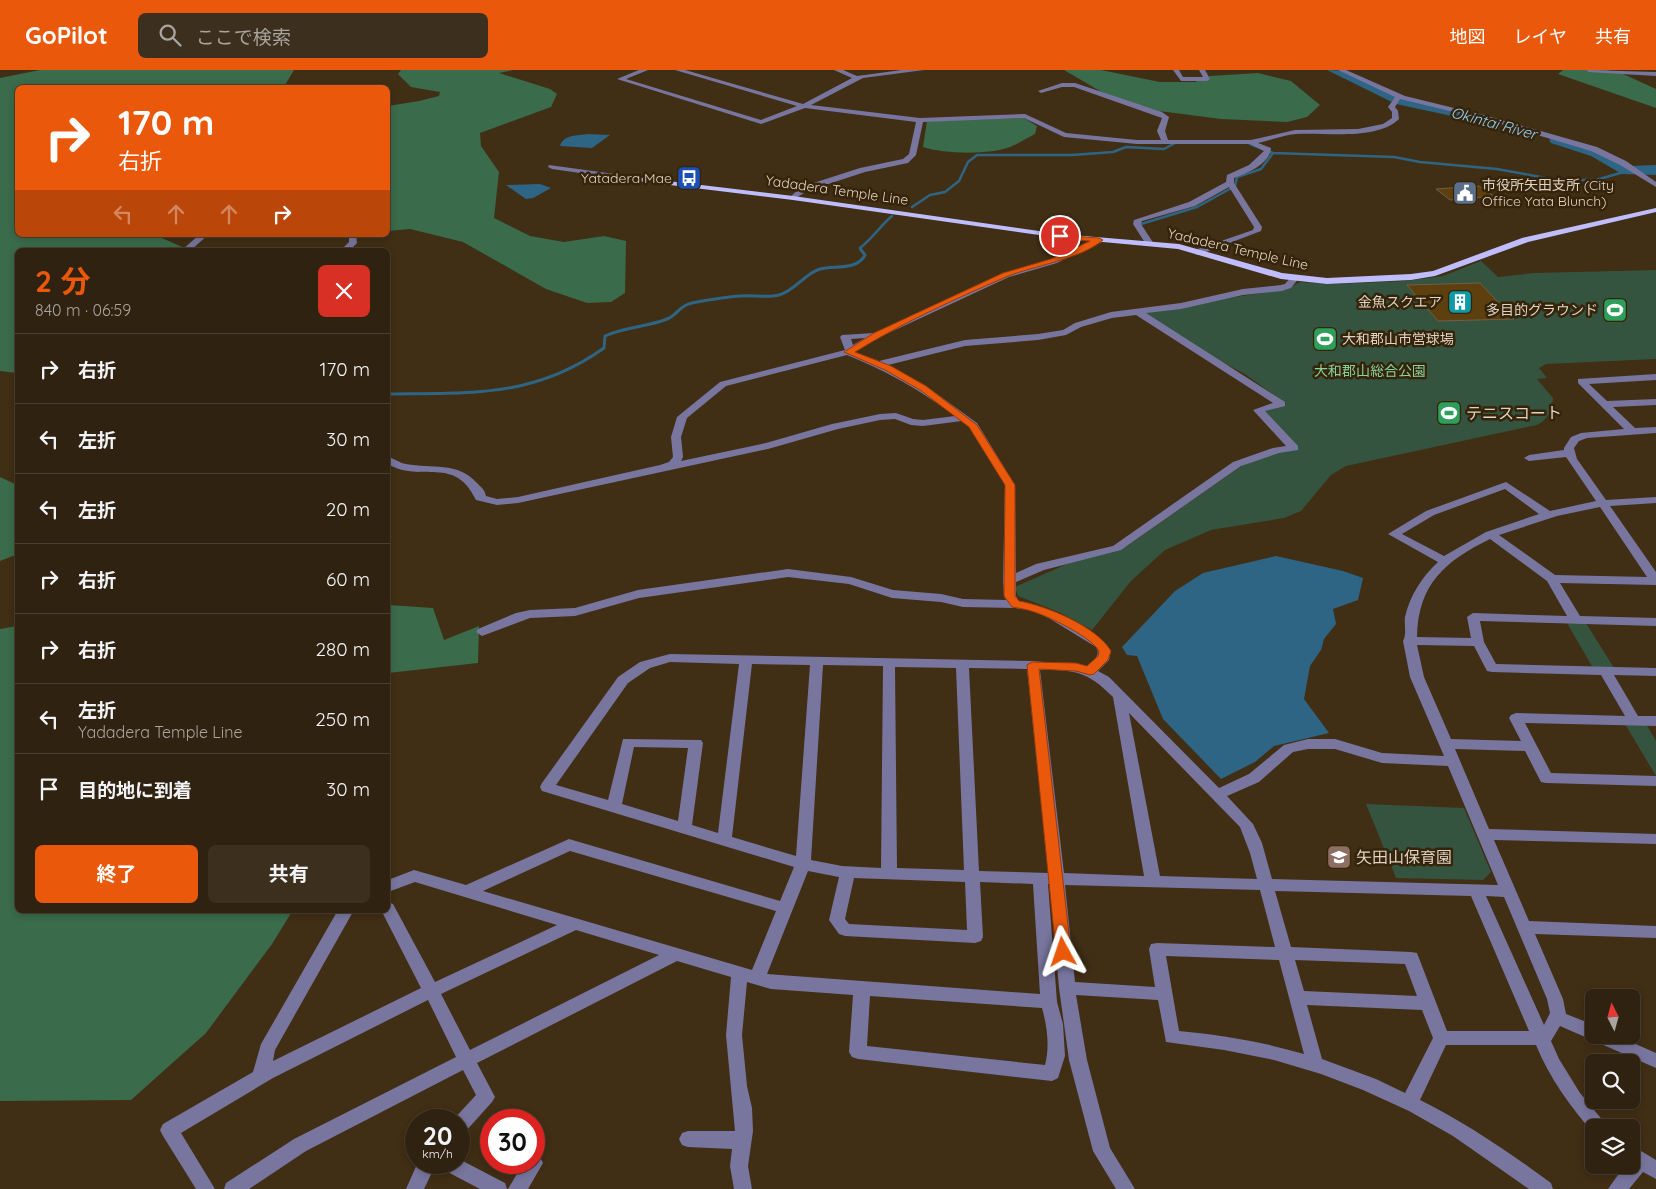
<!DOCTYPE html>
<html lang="ja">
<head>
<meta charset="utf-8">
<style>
	body { margin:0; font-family:Quicksand,"Noto Sans JP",sans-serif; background:#3c2f1e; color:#f1f3f6; height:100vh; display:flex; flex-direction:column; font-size:19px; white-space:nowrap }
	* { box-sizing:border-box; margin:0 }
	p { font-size:16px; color:#a8a49f }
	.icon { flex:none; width:28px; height:28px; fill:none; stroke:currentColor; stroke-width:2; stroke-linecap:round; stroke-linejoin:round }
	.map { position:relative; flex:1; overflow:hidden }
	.side { position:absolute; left:15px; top:178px; width:375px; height:665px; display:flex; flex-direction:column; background:#302210; border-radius:8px; box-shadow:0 2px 8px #0003,0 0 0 1px #4b3f30 }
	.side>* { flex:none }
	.top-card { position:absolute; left:15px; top:15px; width:375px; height:152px; border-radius:8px; box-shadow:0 2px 8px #0003,0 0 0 1px #4b3f30; background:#ea580c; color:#fff; overflow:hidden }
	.needle { width:32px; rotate:354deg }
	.tools { position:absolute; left:1585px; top:919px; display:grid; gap:10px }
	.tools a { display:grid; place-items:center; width:55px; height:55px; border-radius:8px; background:#302210; box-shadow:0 2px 8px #0003,0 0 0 1px #4b3f30; font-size:25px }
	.speed { position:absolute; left:405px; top:1039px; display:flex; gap:10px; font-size:25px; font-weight:700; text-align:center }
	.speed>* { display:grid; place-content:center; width:65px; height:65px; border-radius:50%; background:#302210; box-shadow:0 2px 8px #0003,0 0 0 1px #4b3f30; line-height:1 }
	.speed small { font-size:12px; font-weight:400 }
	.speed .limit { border:8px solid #d22; background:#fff; color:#111 }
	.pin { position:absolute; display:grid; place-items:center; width:42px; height:42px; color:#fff; margin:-21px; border:2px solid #fff; border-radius:50%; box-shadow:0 1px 5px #0007 }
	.me { position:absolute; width:55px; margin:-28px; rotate:355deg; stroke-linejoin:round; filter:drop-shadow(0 0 4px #0008) }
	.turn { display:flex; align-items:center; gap:18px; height:105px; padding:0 20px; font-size:22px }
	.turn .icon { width:65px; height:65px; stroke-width:2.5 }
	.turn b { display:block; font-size:35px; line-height:42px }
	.lanes { display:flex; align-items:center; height:48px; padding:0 20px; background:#0003; justify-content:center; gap:25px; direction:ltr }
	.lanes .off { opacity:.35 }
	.round { display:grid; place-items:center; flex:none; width:52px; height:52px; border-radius:8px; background:#3c2f1e }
	.overview { display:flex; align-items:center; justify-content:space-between; height:85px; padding:0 20px }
	h1 { font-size:30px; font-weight:700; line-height:38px; color:#ea580c }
	.button { display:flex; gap:10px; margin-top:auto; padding:10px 20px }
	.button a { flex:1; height:58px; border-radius:8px; background:#ea580c; color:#fff; font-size:20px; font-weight:700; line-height:58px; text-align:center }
	.button a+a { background:#3c2f1e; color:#f1f3f6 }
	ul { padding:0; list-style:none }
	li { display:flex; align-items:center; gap:15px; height:70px; padding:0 20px; border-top:1px solid #4b3f30 }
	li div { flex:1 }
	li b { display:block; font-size:19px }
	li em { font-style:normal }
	header { display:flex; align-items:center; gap:30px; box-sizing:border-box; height:70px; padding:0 25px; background:#ea580c; color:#fff }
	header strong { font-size:24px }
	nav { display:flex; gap:28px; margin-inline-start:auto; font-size:18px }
	.search { width:350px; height:45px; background:#3c2f1e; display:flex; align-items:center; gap:12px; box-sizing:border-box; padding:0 18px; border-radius:8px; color:#a8a49f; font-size:19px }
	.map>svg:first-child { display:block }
	.green { fill:#34543f }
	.forest { fill:#3a6b4b }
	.water { fill:#2f6584 }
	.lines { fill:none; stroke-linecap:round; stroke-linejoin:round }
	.stream-far1 { stroke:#2f6584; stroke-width:2.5 }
	.stream { stroke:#2f6584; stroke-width:3 }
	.river { fill:#2f6584; fill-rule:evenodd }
	.building { fill:#5e3f0e; stroke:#735f45 }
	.minor { fill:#78769e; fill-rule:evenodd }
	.major { fill:#c0bdff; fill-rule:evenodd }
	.route { fill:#ea580c; stroke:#983908 }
	.labels { text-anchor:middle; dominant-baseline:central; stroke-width:5; stroke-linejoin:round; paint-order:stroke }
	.far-poi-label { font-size:14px; fill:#ded3c4; stroke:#35240a; text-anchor:end }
	.far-street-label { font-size:14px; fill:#ded3c4; stroke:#35240a }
	.far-park-label { font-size:14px; fill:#86d29f; stroke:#35240a }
	.far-water-label { font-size:15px; font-style:italic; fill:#92d1f8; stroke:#35240a }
	.poi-label { font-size:16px; fill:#ded3c4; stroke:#35240a; text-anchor:start }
</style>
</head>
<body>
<header>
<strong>GoPilot</strong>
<div class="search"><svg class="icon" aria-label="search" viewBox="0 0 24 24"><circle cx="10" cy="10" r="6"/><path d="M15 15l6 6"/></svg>ここで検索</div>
<nav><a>地図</a><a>レイヤ</a><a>共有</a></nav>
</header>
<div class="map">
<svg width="1656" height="1119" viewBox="0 0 1656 1119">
	<rect width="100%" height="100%" fill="#402e15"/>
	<g class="green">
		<path d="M1481 191 1498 207 1534 203 1656 200V289L1546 294 1539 298 1547 308 1537 309 1553 328C1552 342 1549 348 1537 355L1346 396 1331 405 1301 441 1284 448 1211 460 1165 480 1131 511 1092 560 1061 543 1018 526 1015 517 1067 494 1127 476 1250 390 1297 376 1262 341 1286 334 1245 304 1197 279 1143 241 1288 219 1300 212 1329 214 1405 211 1443 206Z"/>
		<path d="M1567 553H1586L1614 598H1593Z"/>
		<path d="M1625 654H1646L1656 671V706Z"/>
		<path d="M1366 734 1464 738 1491 802 1483 810 1396 808Z"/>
	</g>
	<g class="forest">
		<path d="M40 0H294L285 15 288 17 18 18V165H155L189 180H18L17 303 0 301V8Z"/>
		<path d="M401 0H513L499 3 550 19 557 24 551 37 480 63 481 76 499 102 494 148 530 166 564 172 604 166 626 171 625 223 611 232 587 233 546 219 463 172 410 159 388 161V36L419 31 439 26 440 22 411 17 398 4Z"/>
		<path d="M1064 0H1101L1160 12H1195L1210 6 1258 3 1291 11 1320 35 1307 47 1287 52 1221 49 1159 41 1105 24Z"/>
		<path d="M1563 0H1606L1621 3 1656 19V38L1558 4Z"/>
		<path d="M1024 48 1037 56 1035 64C1027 68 1018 74 1010 77 990 85 943 84 923 77L927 51Z"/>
		<path d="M0 407 17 415 18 484 0 491Z"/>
		<path d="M388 535 433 538 444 570 479 556 478 593 388 603Z"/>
		<path d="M17 556 18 840H293L272 874 206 963 131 1030 0 1031V559Z"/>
	</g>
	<g class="water">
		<path d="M588 64 610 65 592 78 560 76C564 64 577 66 588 64Z"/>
		<path d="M540 114 551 118 533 128 526 129 506 115Z"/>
		<path d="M1276 486 1343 501 1363 508 1358 530 1333 539 1336 554 1324 569 1321 580 1310 596 1304 629 1329 663 1274 676 1255 692 1221 709 1163 649 1137 586 1127 585 1122 577 1175 521 1203 503Z"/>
	</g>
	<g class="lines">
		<g class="stream-far1">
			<path d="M1250 74 1273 83 1394 87 1420 92 1497 99 1557 110H1596L1627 101"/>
			<path d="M912 137 930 125 945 122 959 111 968 92 977 85H1072L1113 82 1126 77 1164 79 1177 72"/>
			<path d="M1141 154 1197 137 1235 116 1237 107 1261 99 1273 83"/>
			<path d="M862 181 860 178C874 167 879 157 892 146"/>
		</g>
		<path class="stream" d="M388 324C470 323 534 328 604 278L605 266C625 257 647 257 667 249 678 245 678 236 692 233 708 230 725 227 741 226 753 225 768 228 779 225 796 220 804 204 820 199 834 195 857 201 865 185L861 180"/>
		<g class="river">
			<path d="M1327 0C1362 0 1375 17 1406 28 1432 37 1462 40 1489 46L1496 50 1489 54 1396 34Z"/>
			<path d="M1556 66 1601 80 1630 96 1656 95V105L1622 104 1591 86 1551 73 1549 70Z"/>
		</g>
	</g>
	<g class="building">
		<path d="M1479 116 1494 126 1450 130 1436 119Z"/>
		<path d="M1480 213 1514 249 1438 251 1407 215Z"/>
	</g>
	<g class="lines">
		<g class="minor">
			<path d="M639 0H648L626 9 761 50 797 36 675 0H685L803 34 852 8 834 0H843L857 6 902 0H924L863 8 811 35 920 48 1025 44 1066 63 1137 70H1161L1157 61 1162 48 1074 17H1062L1041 23 1038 21 1062 13H1075L1162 42 1169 47 1165 61 1168 70H1251L1295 60 1358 59 1383 54 1392 48V42L1388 37 1395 27 1338 0H1346L1405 26 1491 47 1597 77 1626 91 1656 112V117L1620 95 1591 81 1487 50 1400 29 1395 37 1398 41 1399 49C1376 71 1326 62 1296 64 1284 65 1271 70 1258 73L1271 78C1270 94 1247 103 1234 108V113L1262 157 1261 161 1198 185 1195 184V180L1253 160 1254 157 1229 117 1195 136 1142 151 1141 154 1154 174 1153 176H1147L1133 154 1134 150 1189 132 1226 112 1227 105 1249 95 1264 81 1250 74H1137L1064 67 1024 48 923 52 916 85 908 93 865 102 807 121 793 130 789 128 801 117 860 98 903 89 909 84 916 52 805 38 761 54 617 9Z"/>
			<path d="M1173 0H1179L1183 7H1203L1199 0H1205L1210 9 1207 11H1181Z"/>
			<path d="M1586 0 1656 2V6L1589 2Z"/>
			<path d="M549 95 629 106 633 108 629 110 552 99 548 97Z"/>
			<path d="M199 165H208L191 180H182Z"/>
			<path d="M315 165H356L357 173 350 180H341L349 172V168L319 167Z"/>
			<path d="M1099 168 1103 170 1102 172 1057 193 1009 207 880 267 855 282 879 291 965 270 1038 264 1063 260 1075 253 1111 242 1181 233 1243 219 1281 215 1285 214 1292 206H1298L1299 208 1291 218 1282 221 1243 225 1181 239 1146 243 1285 332V336L1265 341 1298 376V380L1279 383 1241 396 1121 480 1044 500 1016 512V526L1019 531C1045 535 1098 558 1111 581L1109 590 1098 601 1109 607 1219 718 1249 704 1284 675 1308 669H1335L1382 683 1444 686 1410 607 1403 571C1407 564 1404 555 1405 547 1410 525 1422 507 1438 492L1388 464 1426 441 1506 412 1550 441 1596 431 1566 387 1529 391 1524 388 1529 385 1564 380V378L1571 367 1581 363 1624 359 1578 313V309L1656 304V310L1589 314 1607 331 1656 329V335L1613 337 1635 358 1656 357V363L1587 368 1579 371 1574 378 1577 389 1606 430 1656 427V433L1610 436 1656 502V515L1560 513 1580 546 1656 548V556L1480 551 1484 572 1496 594 1656 598V606L1614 605 1638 646H1656V656L1525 653 1551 703 1656 706V716L1546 713 1541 712 1525 681 1455 679 1489 759 1656 764V774L1494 770 1529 851 1656 856V868L1535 864 1563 929 1566 944 1594 955V965H1615L1656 983V998L1560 956 1551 971 1559 989 1580 1023 1609 1058H1594V1064C1570 1036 1550 1009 1536 975H1446L1420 1030C1466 1053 1509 1082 1551 1113L1553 1119H1529L1453 1066 1409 1041 1363 1020 1321 1004 1274 990 1224 980 1166 972 1158 930 1076 925 1087 990 1110 1078 1135 1119H1116L1093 1081 1069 990 1059 918 1050 814H1048L1057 932 1063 954 1065 986 1058 1008 1052 1011 858 989 852 987 849 982 853 925 771 919 747 912 742 965 747 1016 752 1038 753 1061 748 1096 752 1119H734L730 1096 732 1079 688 1077 682 1075 679 1069 682 1063 688 1061H735L726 965 731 907 677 891 477 993 495 1027 492 1032 465 1062 459 1064V1050H453L476 1025 463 1000 306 1081 249 1119H224L226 1113 294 1069 456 987 428 930 426 931 273 1008 181 1063 215 1119H196L163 1066 160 1060 163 1054 253 1002 261 974 338 840H354L275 980 273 991 421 918 381 840H388V832L393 834 435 912 557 855 415 812 388 822V810L414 800 466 815 569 769 780 831 794 797 542 721 540 717 542 713 618 607 640 592 670 584 1033 591 1088 596C1094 590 1101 585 1096 577L1047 547 1030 540 1015 538 963 537 941 532 892 528 849 514 788 507 639 528 575 546 530 548 482 566 476 562 478 559 516 543 530 540 575 538 638 520 788 499 851 507 893 520 941 524 963 529 1006 530 1004 526 1003 511 1005 415 969 357 962 351 923 356 911 355 895 349 880 350 838 359 768 379 518 433 497 435 476 430C454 384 422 414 388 394V387C394 388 399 393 406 394 432 399 457 391 477 413 481 417 485 420 486 426L497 429 518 427 660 395 669 392 673 387 671 367 677 347 720 312 845 280 840 267 842 265 874 263 1003 203 1051 189ZM1136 245 1273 333 1253 340 1286 376 1273 378 1233 392 1113 476 1036 494 1016 503 1015 415 977 353 926 316 888 295 965 276 1038 270 1066 265 1081 257 1112 248ZM865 268 853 275 851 269ZM847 285C889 302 918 319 955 346L923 350 913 349 896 343 880 344 832 354 766 373 681 391 683 387 681 367 687 348 726 316ZM1505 419 1539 444 1486 462 1444 486 1402 464 1434 445ZM1600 437 1647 507 1555 505 1499 465 1557 446ZM1490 469 1547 511 1567 546 1473 543 1467 547 1471 568 1417 567C1418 514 1445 491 1490 469ZM1417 575 1474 576 1487 601 1492 602 1601 605 1625 646 1516 643 1511 645 1509 648 1521 671 1451 669 1424 607ZM670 592 739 594 718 763 692 755 703 673 701 670 623 669 608 730 556 715 628 613 650 598ZM752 594 810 595 796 786 732 767ZM823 595 883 596 881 798 842 796 811 790ZM895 597 956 598 964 800 897 798ZM969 598 1027 599 1049 803 979 801ZM1040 600C1075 600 1087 601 1113 627L1144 806 1064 803ZM1129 643 1240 757 1250 783 1257 809 1160 806ZM634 677 688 678 678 751 622 734ZM1308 679H1335L1382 693 1448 696 1498 815 1272 809 1262 773 1253 754 1227 726 1259 712 1293 682ZM570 781 776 841 752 900 483 821ZM808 801 839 807 829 850 839 864 845 866 975 873 981 871 983 867 980 812 1033 814 1040 924 767 904ZM854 808 965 812 967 860 849 854 845 849ZM1065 815 1260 820 1275 877 1157 873 1151 874 1149 879 1155 917 1075 912ZM1275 821 1471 826 1529 961H1447L1417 883 1411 882 1291 877ZM1486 826 1504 827 1547 929 1550 943 1544 955ZM576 860 659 885 470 980 441 924ZM1166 886 1279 890 1304 984C1263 972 1222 965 1179 961ZM1295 890 1405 894 1417 926 1304 921ZM870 926 1042 938C1047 956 1050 976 1045 995L867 976ZM1307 935 1422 940 1433 968 1405 1023 1376 1009 1322 989Z"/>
			<path d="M1631 1075 1656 1090V1109L1643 1102 1629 1119H1608L1625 1095H1631Z"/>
			<path d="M534 1085 540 1087 543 1093 528 1119H508L524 1092H534Z"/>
			<path d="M459 1089 505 1113 507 1119H480L440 1098 437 1092H459Z"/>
			<path d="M418 1092H437L424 1119H406Z"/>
		</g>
		<path class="major" d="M626 106 793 126 1060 164 1179 174 1282 203 1327 208 1411 204 1433 201 1522 168 1656 138V142L1528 172 1435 206 1411 210 1327 214 1281 209 1178 179 1060 168 793 130 629 110 625 108Z"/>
	</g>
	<path class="route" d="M1057 165 1099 168 1103 170C1079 190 1035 195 1006 207 955 229 902 253 855 282L891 296 926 316 977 355 1015 415V526L1019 531C1047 536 1096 556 1111 581L1108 590 1094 604 1090 605 1076 601 1039 599 1071 882 1069 886H1058L1056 882 1027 595 1032 592 1076 593 1087 596 1098 586 1099 581C1090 566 1048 546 1031 541 1025 539 1018 538 1012 537L1004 526 1005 415 969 357 920 320 885 300 844 282 874 263 1003 203 1051 189 1090 171 1060 169 1056 166Z"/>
	<defs>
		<symbol id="bus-square" viewBox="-11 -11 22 22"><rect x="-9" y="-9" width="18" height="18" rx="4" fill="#1a4fb4" stroke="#35240a"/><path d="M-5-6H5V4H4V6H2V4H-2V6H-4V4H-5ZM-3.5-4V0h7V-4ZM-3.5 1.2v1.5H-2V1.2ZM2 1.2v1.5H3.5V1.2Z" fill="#fff"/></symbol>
		<symbol id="civic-square" viewBox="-11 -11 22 22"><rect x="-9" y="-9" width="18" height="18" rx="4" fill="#5c6f8a" stroke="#35240a"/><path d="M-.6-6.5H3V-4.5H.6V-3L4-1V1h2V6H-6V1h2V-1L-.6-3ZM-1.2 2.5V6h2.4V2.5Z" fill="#fff"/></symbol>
		<symbol id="building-square" viewBox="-11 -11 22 22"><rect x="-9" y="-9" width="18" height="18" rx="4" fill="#0f9aa8" stroke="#35240a"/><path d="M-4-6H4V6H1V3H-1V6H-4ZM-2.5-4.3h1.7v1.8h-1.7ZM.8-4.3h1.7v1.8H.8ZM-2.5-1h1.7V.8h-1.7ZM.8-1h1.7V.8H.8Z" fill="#fff"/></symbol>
		<symbol id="stadium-square" viewBox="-11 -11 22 22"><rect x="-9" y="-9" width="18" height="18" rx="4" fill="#2e9e5b" stroke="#35240a"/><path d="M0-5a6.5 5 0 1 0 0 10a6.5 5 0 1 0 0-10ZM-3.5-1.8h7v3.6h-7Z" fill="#fff"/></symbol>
		<symbol id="school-square" viewBox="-11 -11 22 22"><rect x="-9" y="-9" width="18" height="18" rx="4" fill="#8d6e63" stroke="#35240a"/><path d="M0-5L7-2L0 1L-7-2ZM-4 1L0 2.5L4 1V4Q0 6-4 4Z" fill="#fff"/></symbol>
	</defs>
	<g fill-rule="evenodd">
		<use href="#bus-square" x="675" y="94" width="28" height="28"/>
		<use href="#civic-square" x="1451" y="109" width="28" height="28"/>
		<use href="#building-square" x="1446" y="218" width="28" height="28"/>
		<use href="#stadium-square" x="1601" y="226" width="28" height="28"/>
		<use href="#stadium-square" x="1311" y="255" width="28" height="28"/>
		<use href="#stadium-square" x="1435" y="329" width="28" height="28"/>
		<use href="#school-square" x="1325" y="773" width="28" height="28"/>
	</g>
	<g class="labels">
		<g class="far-poi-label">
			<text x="672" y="108">Yatadera Mae</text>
			<text x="1482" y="115" text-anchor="start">市役所矢田支所 (City<tspan x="1482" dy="16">Office Yata Blunch)</tspan></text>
			<text x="1442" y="232">金魚スクエア</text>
			<text x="1598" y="240">多目的グラウンド</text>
			<text x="1342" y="269" text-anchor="start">大和郡山市営球場</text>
		</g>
		<g class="far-street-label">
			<text transform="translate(837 120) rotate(8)">Yadadera Temple Line</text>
			<text transform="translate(1238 179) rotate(13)">Yadadera Temple Line</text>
		</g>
		<g class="far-park-label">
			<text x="1370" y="301">大和郡山総合公園</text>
		</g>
		<g class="far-water-label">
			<text transform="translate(1494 53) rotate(15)">Okintai River</text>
		</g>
		<g class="poi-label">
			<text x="1466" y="343">テニスコート</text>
			<text x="1356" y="787">矢田山保育園</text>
		</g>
	</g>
</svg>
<div class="tools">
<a><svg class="needle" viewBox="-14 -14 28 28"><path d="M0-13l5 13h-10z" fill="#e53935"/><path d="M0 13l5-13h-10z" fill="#a8a49f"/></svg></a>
<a><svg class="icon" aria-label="search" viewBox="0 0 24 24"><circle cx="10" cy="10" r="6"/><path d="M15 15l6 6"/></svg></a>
<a><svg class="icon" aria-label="layers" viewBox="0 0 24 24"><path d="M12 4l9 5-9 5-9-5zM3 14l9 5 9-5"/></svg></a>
</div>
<div class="speed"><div>20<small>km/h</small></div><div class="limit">30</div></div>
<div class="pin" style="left:1060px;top:166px;background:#d93025"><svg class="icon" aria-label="arrive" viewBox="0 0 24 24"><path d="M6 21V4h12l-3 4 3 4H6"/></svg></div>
<svg class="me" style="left:1063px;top:882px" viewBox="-20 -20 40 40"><path d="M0-17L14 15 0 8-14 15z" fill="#ea580c" stroke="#fff" stroke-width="4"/></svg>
<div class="top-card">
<div class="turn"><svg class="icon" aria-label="right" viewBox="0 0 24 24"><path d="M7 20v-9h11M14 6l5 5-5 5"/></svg><div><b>170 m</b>右折</div></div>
<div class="lanes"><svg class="icon off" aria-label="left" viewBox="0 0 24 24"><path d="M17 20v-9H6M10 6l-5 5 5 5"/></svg><svg class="icon off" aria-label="ahead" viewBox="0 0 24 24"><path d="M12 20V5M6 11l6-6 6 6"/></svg><svg class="icon off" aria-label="ahead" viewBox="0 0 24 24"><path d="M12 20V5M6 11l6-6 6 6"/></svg><svg class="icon" aria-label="right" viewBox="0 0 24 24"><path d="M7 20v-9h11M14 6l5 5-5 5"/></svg></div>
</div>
<section class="side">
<div class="overview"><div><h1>2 分</h1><p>840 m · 06:59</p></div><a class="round" style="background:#d93025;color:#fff"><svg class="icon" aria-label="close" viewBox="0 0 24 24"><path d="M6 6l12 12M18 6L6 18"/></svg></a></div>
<ul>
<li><svg class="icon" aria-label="right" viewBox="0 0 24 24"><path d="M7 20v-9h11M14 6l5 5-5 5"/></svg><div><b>右折</b></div><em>170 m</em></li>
<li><svg class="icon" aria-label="left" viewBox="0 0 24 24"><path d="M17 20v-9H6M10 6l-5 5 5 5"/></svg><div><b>左折</b></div><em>30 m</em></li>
<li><svg class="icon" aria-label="left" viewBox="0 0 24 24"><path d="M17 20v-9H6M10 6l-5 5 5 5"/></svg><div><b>左折</b></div><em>20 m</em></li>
<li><svg class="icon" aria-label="right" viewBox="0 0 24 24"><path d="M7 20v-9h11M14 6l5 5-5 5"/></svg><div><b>右折</b></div><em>60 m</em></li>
<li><svg class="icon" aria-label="right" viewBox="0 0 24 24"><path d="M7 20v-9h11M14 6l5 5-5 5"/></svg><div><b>右折</b></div><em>280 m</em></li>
<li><svg class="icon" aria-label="left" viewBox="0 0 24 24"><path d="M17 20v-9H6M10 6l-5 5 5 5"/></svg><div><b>左折</b><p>Yadadera Temple Line</p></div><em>250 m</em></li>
<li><svg class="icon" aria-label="arrive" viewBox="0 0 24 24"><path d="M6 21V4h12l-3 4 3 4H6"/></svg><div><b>目的地に到着</b></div><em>30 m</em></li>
</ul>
<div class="button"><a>終了</a><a>共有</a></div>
</section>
</div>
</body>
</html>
